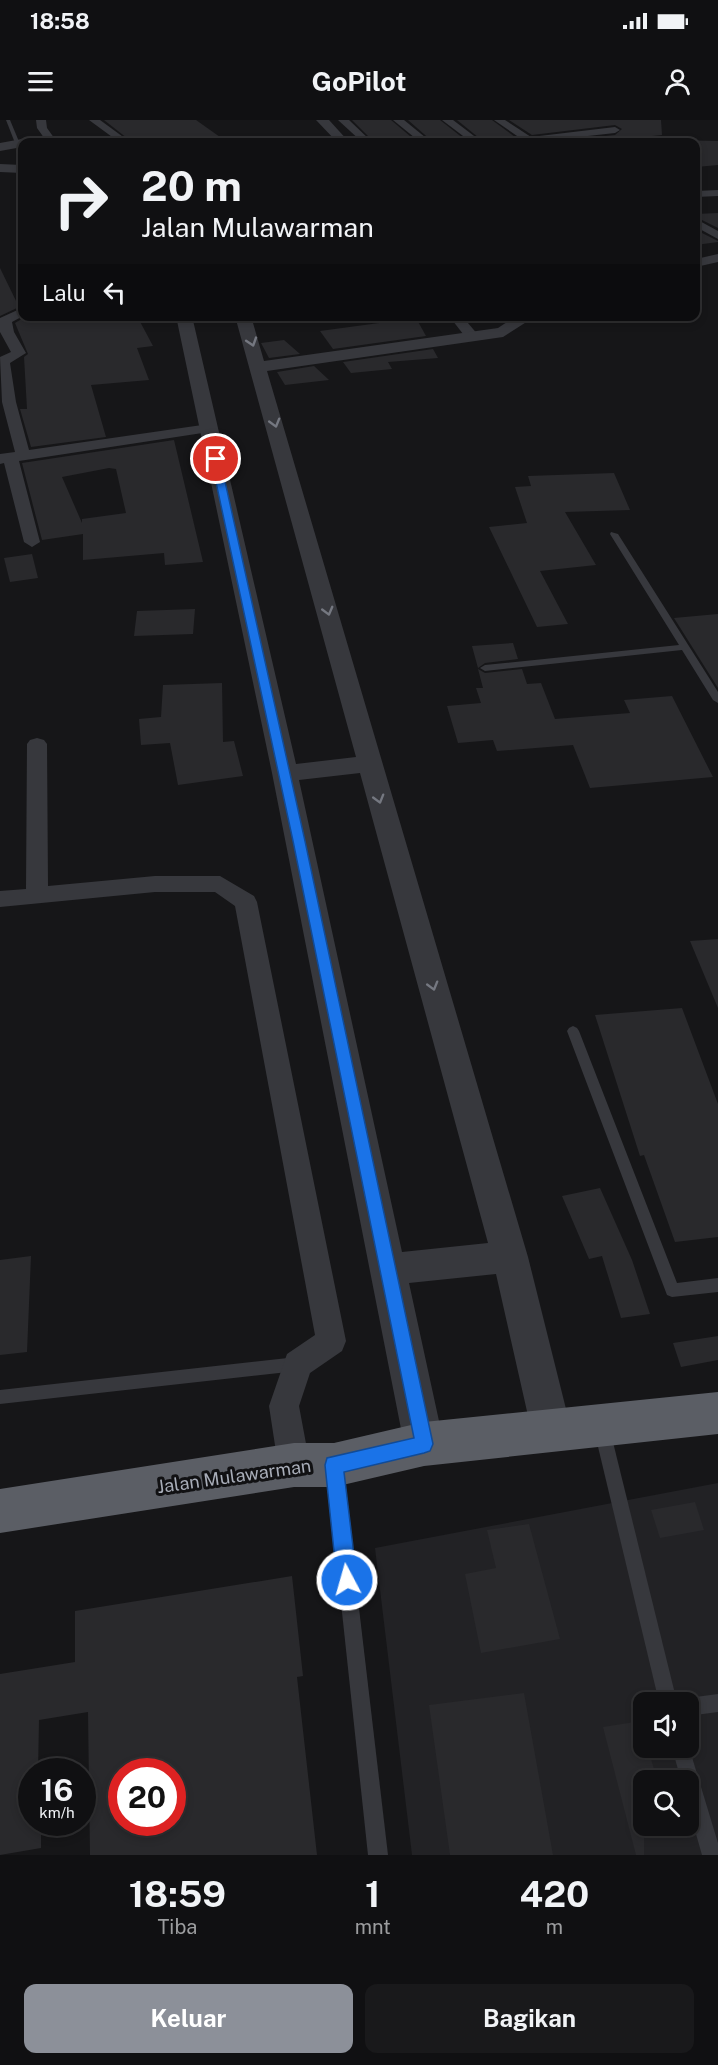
<!DOCTYPE html>
<html lang="id">
<head>
<meta charset="utf-8">
<style>
	body { margin:0; font-family:"Public Sans",sans-serif; background:#19191b; color:#f1f3f6; height:100vh; display:flex; flex-direction:column; font-size:22px; white-space:nowrap }
	* { box-sizing:border-box; margin:0 }
	p { font-size:20px; color:#9c9d9f }
	.icon { flex:none; width:33px; height:33px; fill:none; stroke:currentColor; stroke-width:2; stroke-linecap:round; stroke-linejoin:round }
	.map { position:relative; height:1735px; overflow:hidden }
	.panel { display:flex; flex-direction:column; background:#101012; flex:1 }
	.panel>* { flex:none }
	.banner { position:absolute; left:18px; top:18px; width:682px; height:183px; border-radius:12px; box-shadow:0 3px 9px #0003,0 0 0 2px #303032; background:#101012; color:#f1f3f6; overflow:hidden }
	.fabs { position:absolute; left:633px; top:1572px; display:grid; gap:12px }
	.fabs a { display:grid; place-items:center; width:66px; height:66px; border-radius:12px; background:#101012; box-shadow:0 3px 9px #0003,0 0 0 2px #303032; font-size:30px }
	.speed { position:absolute; left:18px; top:1638px; display:flex; gap:12px; font-size:30px; font-weight:700; text-align:center }
	.speed>* { display:grid; place-content:center; width:78px; height:78px; border-radius:50%; background:#101012; box-shadow:0 3px 9px #0003,0 0 0 2px #303032; line-height:1 }
	.speed small { font-size:15px; font-weight:400 }
	.speed .limit { border:9px solid #d22; background:#fff; color:#111 }
	.pin { position:absolute; display:grid; place-items:center; width:51px; height:51px; color:#fff; margin:-26px; border:3px solid #fff; border-radius:50%; box-shadow:0 2px 6px #0007 }
	.me { position:absolute; width:66px; margin:-33px; rotate:354deg; stroke-linejoin:round; filter:drop-shadow(0 0 4px #0008) }
	.turn { display:flex; align-items:center; gap:21px; height:126px; padding:0 24px; font-size:27px }
	.turn .icon { width:78px; height:78px; stroke-width:2.5 }
	.turn b { display:block; font-size:42px; line-height:51px }
	.then { display:flex; align-items:center; height:57px; padding:0 24px; background:#0003; gap:12px; font-size:22px }
	.eta { display:flex; justify-content:space-evenly; align-items:center; height:102px; text-align:center }
	.eta b { font-size:36px; font-weight:700; line-height:42px }
	.action { display:flex; gap:12px; margin-top:auto; padding:12px 24px }
	.action a { flex:1; height:69px; border-radius:12px; background:#8c9099; color:#fff; font-size:24px; font-weight:700; line-height:69px; text-align:center }
	.action a+a { background:#19191b; color:#f1f3f6 }
	.status { display:flex; justify-content:space-between; align-items:center; height:42px; padding:0 30px; background:#101012; direction:ltr }
	.status svg { height:16px; fill:currentColor }
	header { display:flex; justify-content:space-between; align-items:center; height:78px; padding:0 24px; background:#101012; font-size:27px; font-weight:700 }
	.map>svg:first-child { display:block }
	.built { fill:#222225; fill-rule:evenodd }
	.building { fill:#29292c; fill-rule:evenodd }
	.lines { fill:none; stroke-linecap:round; stroke-linejoin:round }
	.service { fill:#37383d; fill-rule:evenodd }
	.minor { fill:#37383d; fill-rule:evenodd }
	.tertiary { fill:#37383d; fill-rule:evenodd }
	.trunk { fill:#5b5e65; fill-rule:evenodd }
	.oneway { stroke:#757881 }
	.route { fill:#1a73e8; stroke:#114b97; stroke-width:1.5 }
	.labels { text-anchor:middle; dominant-baseline:central; stroke-width:6; stroke-linejoin:round; paint-order:stroke }
	.near-street-label { font-size:18px; fill:#a8adb8; stroke:#111113 }
</style>
</head>
<body>
<div class="status"><b>18:58</b><svg viewBox="0 0 49 12"><path d="M0 12V9h3v3zM5 12V6h3v6zM10 12V3h3v9zM15 12V0h3v12zM26 1h20v11H26zM47 4h2v5h-2z"/></svg></div>
<header><svg class="icon" aria-label="menu" viewBox="0 0 24 24"><path d="M4 6h16M4 12h16M4 18h16"/></svg>GoPilot<svg class="icon" aria-label="person" viewBox="0 0 24 24"><circle cx="12" cy="8" r="4"/><path d="M4 21q1-7 8-7t8 7"/></svg></header>
<div class="map">
<svg width="718" height="1735" viewBox="0 0 718 1735">
	<rect width="100%" height="100%" fill="#161618"/>
	<path class="built" d="M718 1363V1735H412L375 1428ZM644 1582H688V1628H644ZM644 1660H688V1706H644Z"/>
	<g class="building">
		<path d="M104 0H196L227 22H132Z"/>
		<path d="M352 0H391L417 22H374Z"/>
		<path d="M408 0H440L468 22H433Z"/>
		<path d="M457 0H492L515 17 506 22H484Z"/>
		<path d="M509 0H661L662 15 594 22H550L615 15 622 9 615 5 532 15Z"/>
		<path d="M671 20 718 21V45L696 47V22Z"/>
		<path d="M718 93V108L696 97V94Z"/>
		<path d="M696 110 718 121V122L696 125Z"/>
		<path d="M0 148 19 187 0 196Z"/>
		<path d="M37 196H137L153 226 137 228 149 260 91 265 106 317 31 327 20 289H27L24 237 28 234 15 203 25 197Z"/>
		<path d="M416 198 426 216 333 229 320 211Z"/>
		<path d="M284 220 300 234 269 238 261 223Z"/>
		<path d="M433 229 438 238 388 242 392 249 351 253 343 242Z"/>
		<path d="M314 246 329 260 285 265 277 252Z"/>
		<path d="M174 320 203 442 165 445 164 433 83 440V414L42 420 22 343ZM109 348 116 349 126 393 82 399V403L62 357Z"/>
		<path d="M614 353 630 390 565 392 596 445 540 451 568 504 537 507 489 407 527 403 515 367 531 366 528 356Z"/>
		<path d="M32 434 38 458 10 462 4 438Z"/>
		<path d="M195 489 193 514 134 516 137 491Z"/>
		<path d="M718 494V568L674 498Z"/>
		<path d="M513 523 518 539 485 543 478 548 472 526Z"/>
		<path d="M478 549 485 553 522 549 527 564 541 563 555 599 630 593 624 580 672 576 713 657 590 668 573 625 497 631 493 620 458 623 447 586 481 583 476 568H483Z"/>
		<path d="M222 563 223 622 234 621 243 656 178 665 170 623 141 625 139 599 161 597 163 565Z"/>
		<path d="M718 819V888L690 821Z"/>
		<path d="M682 888 718 984V1117L675 1122 644 1035 640 1036 595 895Z"/>
		<path d="M600 1068 632 1140 650 1194 621 1198 602 1136 589 1139 562 1076Z"/>
		<path d="M31 1136 27 1232 0 1235V1140Z"/>
		<path d="M718 1216V1240L681 1247 673 1223Z"/>
		<path d="M695 1382 704 1410 660 1418 651 1390Z"/>
		<path d="M529 1404 560 1519 481 1533 465 1454 496 1448 487 1410Z"/>
		<path d="M292 1456 303 1556 297 1557 317 1735H90L88 1592 39 1600 38 1652H32V1702H41V1728L0 1735V1554L75 1542V1491ZM122 1652H172V1702H122Z"/>
		<path d="M524 1573 553 1735H450L429 1585Z"/>
		<path d="M641 1601 644 1628H648L657 1660H644V1735H636L603 1607Z"/>
	</g>
	<g class="lines">
		<g class="service">
			<path d="M6 0H10L20 24 15 23Z"/>
			<path d="M611 412 618 414 718 572V583L713 580 682 530 485 551 480 548 485 545 679 525 610 414Z"/>
			<path d="M573 906 577 908 579 911 677 1163 718 1158V1172L672 1177 667 1175 567 911 569 908Z"/>
			<path d="M297 1237 302 1239 305 1244 302 1249 297 1251 0 1284V1270Z"/>
			<path d="M602 1302 608 1305 610 1310 677 1582H659L594 1310 596 1305Z"/>
			<path d="M335 1344 341 1346 343 1352 388 1735H368L327 1352 329 1346Z"/>
			<path d="M718 1574V1592L688 1596V1582H681L688 1578Z"/>
			<path d="M688 1624 718 1723V1735H702L688 1686V1660H681L672 1628H688Z"/>
		</g>
		<g class="minor">
			<path d="M36 0H46L47 8 57 22H47L37 8Z"/>
			<path d="M89 0H100L130 22H119Z"/>
			<path d="M338 0H349L372 22H362Z"/>
			<path d="M393 0H404L431 22H420Z"/>
			<path d="M442 0H453L482 22H471Z"/>
			<path d="M494 0H505L531 17 615 7 620 10 615 13 534 22H508L520 18Z"/>
			<path d="M718 70V76L696 77V71Z"/>
			<path d="M696 99 718 111V119L696 107Z"/>
			<path d="M718 134V142L696 147V139Z"/>
			<path d="M22 188 23 196 12 202 14 212 26 233 10 243 16 282 29 330 209 304 216 308 209 312 19 341 40 422 32 427 24 422 4 343 0 344V334L15 332 2 282 0 237 11 232 0 212V198Z"/>
			<path d="M449 196H462L479 216 477 219H467Z"/>
			<path d="M37 618 44 620 47 624 48 766 155 756H220L254 776 257 782 346 1221 342 1231 310 1253 299 1286 310 1345 305 1356 294 1361 283 1356 278 1345 269 1286 287 1234 315 1215 235 786 215 772H155L0 787V771L26 769 27 624 30 620Z"/>
		</g>
		<g class="tertiary">
			<path d="M316 0H329L349 22H337Z"/>
			<path d="M22 19 28 22H22V27L0 31V23Z"/>
			<path d="M0 44 22 45V53L0 52Z"/>
			<path d="M176 196H192L296 644 356 637 235 196H251L264 241 498 208 510 200 507 196H525L528 201 503 217 267 251 528 1137 571 1309 565 1323 551 1328 537 1323 531 1309 496 1154 409 1163 444 1324 438 1338 424 1344 410 1338 404 1324 272 653ZM360 653 488 1123 402 1132 299 660Z"/>
		</g>
		<path class="trunk" d="M718 1272V1314L424 1346 334 1367H294L0 1413V1369L294 1323H334L424 1302Z"/>
	</g>
	<defs><path id="oneway-chevron" d="M-2-3.5L2.5 0L-2 3.5" fill="none" stroke-width="1.6" stroke-linecap="round" stroke-linejoin="round" transform="scale(1.5)"/></defs>
	<g class="oneway">
		<use href="#oneway-chevron" transform="translate(252 222) rotate(72)"/>
		<use href="#oneway-chevron" transform="translate(275 303) rotate(74)"/>
		<use href="#oneway-chevron" transform="translate(328 491) rotate(75)"/>
		<use href="#oneway-chevron" transform="translate(379 679) rotate(74)"/>
		<use href="#oneway-chevron" transform="translate(433 866) rotate(74)"/>
	</g>
	<path class="route" d="M216 336 220 339 305 721 433 1324 430 1331 424 1333 344 1352 357 1460 354 1466 347 1469 340 1466 337 1460 325 1345 327 1338 414 1318 293 721 211 339Z"/>
	<g class="labels">
		<g class="near-street-label">
			<text transform="translate(234 1356) rotate(-8)">Jalan Mulawarman</text>
		</g>
	</g>
</svg>
<div class="fabs">
<a><svg class="icon" aria-label="sound" viewBox="0 0 24 24"><path d="M4 9h4l5-4v14l-5-4H4zM17 9q2 3 0 6"/></svg></a>
<a><svg class="icon" aria-label="search" viewBox="0 0 24 24"><circle cx="10" cy="10" r="6"/><path d="M15 15l6 6"/></svg></a>
</div>
<div class="speed"><div>16<small>km/h</small></div><div class="limit">20</div></div>
<div class="pin" style="left:216px;top:339px;background:#d93025"><svg class="icon" aria-label="arrive" viewBox="0 0 24 24"><path d="M6 21V4h12l-3 4 3 4H6"/></svg></div>
<svg class="me" style="left:347px;top:1460px" viewBox="-20 -20 40 40"><circle r="17" fill="#1a73e8" stroke="#fff" stroke-width="3"/><path d="M0-11L8 9 0 5-8 9z" fill="#fff"/></svg>
<div class="banner">
<div class="turn"><svg class="icon" aria-label="right" viewBox="0 0 24 24"><path d="M7 20v-9h11M14 6l5 5-5 5"/></svg><div><b>20 m</b>Jalan Mulawarman</div></div>
<div class="then">Lalu<svg class="icon" aria-label="left" viewBox="0 0 24 24"><path d="M17 20v-9H6M10 6l-5 5 5 5"/></svg></div>
</div>
</div>
<section class="panel">
<div class="eta">
<div><b>18:59</b><p>Tiba</p></div>
<div><b>1</b><p>mnt</p></div>
<div><b>420</b><p>m</p></div>
</div>
<div class="action"><a>Keluar</a><a>Bagikan</a></div>
</section>
</body>
</html>
